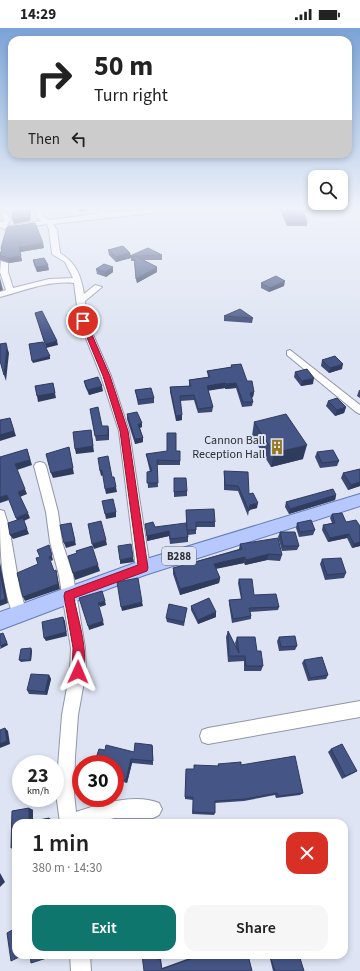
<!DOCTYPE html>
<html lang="en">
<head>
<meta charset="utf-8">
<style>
	body { margin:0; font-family:"Source Sans 3",sans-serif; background:#f6f6f6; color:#222; height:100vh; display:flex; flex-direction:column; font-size:15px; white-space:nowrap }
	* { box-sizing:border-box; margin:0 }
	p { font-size:13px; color:#767676 }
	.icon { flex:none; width:22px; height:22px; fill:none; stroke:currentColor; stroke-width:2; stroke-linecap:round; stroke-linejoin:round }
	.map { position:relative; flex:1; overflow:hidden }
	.panel { position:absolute; left:12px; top:791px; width:336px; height:140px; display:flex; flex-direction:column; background:#fff; border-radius:12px; box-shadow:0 2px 6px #0003 }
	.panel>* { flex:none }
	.banner { position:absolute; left:8px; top:8px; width:344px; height:122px; border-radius:12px; box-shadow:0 2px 6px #0003; background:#fff; color:#222; overflow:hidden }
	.tools { position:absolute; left:308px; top:142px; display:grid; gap:8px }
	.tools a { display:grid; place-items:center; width:40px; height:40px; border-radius:8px; background:#fff; box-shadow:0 2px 6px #0003; font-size:20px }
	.speed { position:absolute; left:12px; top:727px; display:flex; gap:8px; font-size:20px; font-weight:700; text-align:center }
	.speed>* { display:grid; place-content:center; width:52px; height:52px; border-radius:50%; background:#fff; box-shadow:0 2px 6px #0003; line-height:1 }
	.speed small { font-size:10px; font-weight:400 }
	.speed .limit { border:6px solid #d22; background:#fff; color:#111 }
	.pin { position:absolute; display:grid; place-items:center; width:34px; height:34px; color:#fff; margin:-17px; border:2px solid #fff; border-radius:50%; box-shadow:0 1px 4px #0007 }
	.me { position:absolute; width:44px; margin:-22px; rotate:1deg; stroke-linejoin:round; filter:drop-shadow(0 0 3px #0008) }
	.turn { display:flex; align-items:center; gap:14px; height:84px; padding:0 20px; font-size:18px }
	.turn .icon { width:52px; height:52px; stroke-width:2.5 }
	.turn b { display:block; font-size:28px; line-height:34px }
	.then { display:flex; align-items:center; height:38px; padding:0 20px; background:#0003; gap:8px; font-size:15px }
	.round { display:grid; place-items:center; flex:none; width:42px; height:42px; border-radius:12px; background:#f6f6f6 }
	.overview { display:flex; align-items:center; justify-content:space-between; height:68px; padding:0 20px }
	h1 { font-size:24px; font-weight:600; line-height:30px }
	.action { display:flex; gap:8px; margin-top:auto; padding:8px 20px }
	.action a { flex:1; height:46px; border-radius:12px; background:#0f766e; color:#fff; font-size:16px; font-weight:600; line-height:46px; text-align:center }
	.action a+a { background:#f6f6f6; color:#222 }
	.status { display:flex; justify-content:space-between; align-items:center; height:28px; padding:0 20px; background:#fff; direction:ltr }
	.status svg { height:11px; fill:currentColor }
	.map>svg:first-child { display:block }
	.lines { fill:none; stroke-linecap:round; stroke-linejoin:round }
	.minor-casing { stroke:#9096a4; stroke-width:2 }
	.major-casing { stroke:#667bb6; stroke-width:2 }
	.minor { fill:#fff; fill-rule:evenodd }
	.major { fill:#b6c8fd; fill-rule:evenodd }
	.wall { fill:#3b4973 }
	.shaded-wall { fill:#303c5e }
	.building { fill:#455586; stroke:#303c5e }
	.route { fill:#e11d48; stroke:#92132f }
	.labels { text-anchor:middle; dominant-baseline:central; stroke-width:4; stroke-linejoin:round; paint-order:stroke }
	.shield { fill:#dee4f3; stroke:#61656e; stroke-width:1 }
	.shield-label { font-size:11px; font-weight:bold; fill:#2c2f35 }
	.poi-label { font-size:12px; fill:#2c2f35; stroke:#dee4f3; text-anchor:end }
</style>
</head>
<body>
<div class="status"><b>14:29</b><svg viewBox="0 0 49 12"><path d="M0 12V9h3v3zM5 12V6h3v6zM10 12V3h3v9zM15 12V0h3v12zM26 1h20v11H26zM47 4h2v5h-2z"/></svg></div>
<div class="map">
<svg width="360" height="943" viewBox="0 0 360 943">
	<rect width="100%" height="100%" fill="#dee4f3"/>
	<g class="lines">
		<defs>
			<g id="minor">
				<path d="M34 179H40L43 188 49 192 95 186 98 184V179H104V185L152 181 155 183 152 185 53 196 57 202 60 225C76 235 81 247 84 266L95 257 102 259 85 273 87 293 111 348 129 403 150 540 148 544 143 546 138 544 136 540 119 403 101 348 79 293 74 255C48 252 24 263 0 269V264L6 262 0 244 1 233 8 235V244L13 260 49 251 73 250 65 234 52 226 49 202 47 196 8 202 0 199V194L4 193 0 182 8 186 10 193 7 197 9 198 41 193 37 189Z"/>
				<path d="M290 322 360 377V386L356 384 287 327V323Z"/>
				<path d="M40 434 44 435 46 438 58 484 62 514 73 547 85 620 86 643 78 687 75 729 74 765 76 784C100 776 135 765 159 775L162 781 159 787 153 790H114L98 795H60L56 765 62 687 70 643 71 620 59 547 50 514 46 484 34 438 36 435Z"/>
				<path d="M0 482 4 483 9 499 20 562 27 586 25 591 20 593 15 591C0 557 0 518 0 482Z"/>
				<path d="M360 673V689L208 716 202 714 200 708 202 702 208 700Z"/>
				<path d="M70 927H90L91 943H71Z"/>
			</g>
			<path id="major" d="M360 466V478L145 547 0 602V584L143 532Z"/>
		</defs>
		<use href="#minor" class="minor-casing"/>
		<use href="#major" class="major-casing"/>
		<use href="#minor" class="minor"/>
		<use href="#major" class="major"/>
	</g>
	<g class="wall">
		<path d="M278 179H309L308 184H304L307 194V198H287L282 187V183H279Z"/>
		<path d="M43 215 44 220 20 224 22 233 9 235 0 232V233V224Z"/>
		<path d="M108 222 130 225 131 228 162 227V232H144L157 239V244L137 255 134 233H131V230L116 234 109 227Z"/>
		<path d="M33 232 49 242 37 244 34 237Z"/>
		<path d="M113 239V244L106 249 97 246 96 241Z"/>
		<path d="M261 255 284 258 269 264 261 260Z"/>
		<path d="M224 288 253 290 252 295 224 293Z"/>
		<path d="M322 332 342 341 329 345 321 338Z"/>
		<path d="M231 337 247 353 254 364 253 369 252 370 253 374 252 378 242 379 236 360 225 361V360L208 362 213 379 212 384 198 385 194 372 180 373 182 392 176 393 170 364V359L189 358V352L208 349 207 343 231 339Z"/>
		<path d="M295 344 313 356 301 358 294 349Z"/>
		<path d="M84 353 103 363 89 367 85 358Z"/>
		<path d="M135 362 154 370V375L138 377Z"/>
		<path d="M359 362H360V370L357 368Z"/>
		<path d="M328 373 346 379 344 385 335 388 326 378Z"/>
		<path d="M90 381 102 398H108L109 403V412L96 413Z"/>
		<path d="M127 386 142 399 140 400 143 410V414L135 416 127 391Z"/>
		<path d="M254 394 303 431 271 439 252 408Z"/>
		<path d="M176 423H180V437H157L158 459 148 460 147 444H150L147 431 146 426Z"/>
		<path d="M317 424 339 433 337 438 320 440 315 429Z"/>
		<path d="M360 441V458L348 462 341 450 343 445Z"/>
		<path d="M224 443 249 466 257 480 249 482 248 488 238 463 224 462Z"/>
		<path d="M174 450 187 463V468L174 469Z"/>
		<path d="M336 467 335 472 289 486 285 479 286 474Z"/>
		<path d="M186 482 215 494V499H196V506L188 507V514L170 516 169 508 147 513 146 501 155 499 187 503Z"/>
		<path d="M332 486 346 494 360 498V518L352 520 347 510 328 514 322 502 323 497 332 495 330 490Z"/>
		<path d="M297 495 315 502 313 507 299 509 296 500Z"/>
		<path d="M280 504 299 518 297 522 282 523 278 509Z"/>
		<path d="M240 516 282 527 280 533 267 532 245 537 244 535 216 541 220 550 219 555 180 567 173 546V540L239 521Z"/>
		<path d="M322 531 346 545 344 550 325 552 320 536Z"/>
		<path d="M239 551 254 567 279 579 278 582 250 584 251 588V591L232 595 229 576V572L241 571 238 555Z"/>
		<path d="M191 578 216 584V589L198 596 191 582Z"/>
		<path d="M187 580 186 584 184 598 167 594 166 590Z"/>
		<path d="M228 603 236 619 235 615 237 609 257 623 263 638 261 643H244V633L228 634 226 609Z"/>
		<path d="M279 609 297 618 295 622 279 623 277 613Z"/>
		<path d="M32 622 31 633 21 634 19 632Z"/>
		<path d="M304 632 328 647 326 651 308 653 302 635Z"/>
		<path d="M49 647 51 651 47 667 29 666 27 662Z"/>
		<path d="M152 717 153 720V737L132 735 127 755 115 752V736L105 722 134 724Z"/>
		<path d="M331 721 357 743 354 745 342 751 328 724Z"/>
		<path d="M218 736 241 737 303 765 300 767 276 770 275 767 244 773 215 775V785L214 787 192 786 193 772 185 771 186 741H194L218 738Z"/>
		<path d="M29 780 33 782V794L49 790 52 792V795H16V821L11 820 12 783Z"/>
		<path d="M198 927H248L252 943H144L158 931 161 930 162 940Z"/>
		<path d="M269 927H299L304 943H273Z"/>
	</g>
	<g class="shaded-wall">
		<path d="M31 179H32L30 193 14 196 12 191Z"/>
		<path d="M78 179H87L88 183 79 184Z"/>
		<path d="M43 215 44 220 20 224 19 219Z"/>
		<path d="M130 225 131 230 116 234V229Z"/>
		<path d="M21 228 22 233 9 235 8 230Z"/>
		<path d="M48 237 49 242 37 244 36 239Z"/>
		<path d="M113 239V244L106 249 105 244Z"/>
		<path d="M157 239V244L137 255 136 251Z"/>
		<path d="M0 250 3 262 0 263Z"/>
		<path d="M285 253 284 258 269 264 270 260Z"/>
		<path d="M57 313 58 317 46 320 45 316Z"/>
		<path d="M7 319 9 325 6 353 4 347Z"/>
		<path d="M50 328V331L33 335 32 333Z"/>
		<path d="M343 336 342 341 329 345 330 340Z"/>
		<path d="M314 350 313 356 301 358 302 353Z"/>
		<path d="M53 355 56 370 38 374 37 368Z"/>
		<path d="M225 355V360L207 363V358Z"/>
		<path d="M236 355V360L225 361 226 356Z"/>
		<path d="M102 358 103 363 89 367 88 362Z"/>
		<path d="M254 364 253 369 249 370 250 365Z"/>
		<path d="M346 379 344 385 335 388 337 382Z"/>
		<path d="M182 387V392L176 393V388Z"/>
		<path d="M10 390 16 408 0 413V407Z"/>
		<path d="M142 395V399L139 400 138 396Z"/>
		<path d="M108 398 109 403V412L108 407Z"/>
		<path d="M91 402 94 424 76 426 75 421Z"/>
		<path d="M143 410V414L135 416V411Z"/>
		<path d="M307 417 303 431 271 439 274 425Z"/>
		<path d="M69 419 74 446 53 450 51 445Z"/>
		<path d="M27 421 32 437 17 442 15 436Z"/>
		<path d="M102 442 103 447 101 448 100 443Z"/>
		<path d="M360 454V458L348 462 351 457Z"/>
		<path d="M116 459 117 464 106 466 105 461Z"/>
		<path d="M25 461 27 466 20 469 18 464Z"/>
		<path d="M7 467 9 472 0 475V469Z"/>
		<path d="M336 467 335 472 289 486 290 481Z"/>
		<path d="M258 475 257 480 249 482 250 477Z"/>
		<path d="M116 484V489L106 491 105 486Z"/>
		<path d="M28 485 30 490 24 493 29 506 13 511 10 507 18 495 16 490Z"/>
		<path d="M71 495 76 517 66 520 64 515Z"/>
		<path d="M169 503V508L147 513V508Z"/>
		<path d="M349 506 347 510 328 514 330 510Z"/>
		<path d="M106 512 107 517 94 521 92 516Z"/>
		<path d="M360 514V518L352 520 354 516Z"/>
		<path d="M49 517 53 532 51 533 49 529Z"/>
		<path d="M269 526 267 532 245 537 246 532Z"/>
		<path d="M133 529 134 534 120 536V532Z"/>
		<path d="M245 529 244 535 213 541 214 536Z"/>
		<path d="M0 534 8 575 0 578Z"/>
		<path d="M98 537 100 543 75 552 73 545Z"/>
		<path d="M56 542 57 547 60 561 25 573 23 569Z"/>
		<path d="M220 550 219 555 180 567V561Z"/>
		<path d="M105 573 106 577 100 579 98 575Z"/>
		<path d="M142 574 143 578 122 583 121 579Z"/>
		<path d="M216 584V589L198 596V592Z"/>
		<path d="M63 589 65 593 67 608 46 613 44 610Z"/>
		<path d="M103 593 104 597 89 602 88 598Z"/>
		<path d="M3 605 4 607 8 617 0 621Z"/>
		<path d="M31 620 32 622 31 633 30 632Z"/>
		<path d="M49 647 51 651 47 667 45 664Z"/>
		<path d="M5 700 8 703 10 716 0 720V716Z"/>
		<path d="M152 717 153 720V737V733Z"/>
		<path d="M131 731 132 735 127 755 126 752Z"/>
		<path d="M29 780 33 782V795L29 794Z"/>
		<path d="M49 790 52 792V795H49Z"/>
		<path d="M0 845 5 854 0 859Z"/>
	</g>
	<g class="building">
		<path d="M13 179H31L29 189 12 191Z"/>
		<path d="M283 179H309V180H302L307 194H287L283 183Z"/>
		<path d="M35 195 43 215 19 219 21 228 8 230 0 227V224H2L1 220 7 199Z"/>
		<path d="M123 218 130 225 116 229 108 222Z"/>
		<path d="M148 220 162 227 135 228 157 239 136 251 134 228H130Z"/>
		<path d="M44 230 48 237 36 239 33 232Z"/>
		<path d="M104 236 113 239 105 244 96 241Z"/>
		<path d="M276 248 285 253 270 260 261 255Z"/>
		<path d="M240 281 253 290 224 288Z"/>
		<path d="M42 283 57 313 45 316 35 285Z"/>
		<path d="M43 314 50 328 32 333 29 316Z"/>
		<path d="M6 315 7 319 4 347 0 333V316Z"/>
		<path d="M335 328 343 336 330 340 322 332Z"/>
		<path d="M241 336 247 353H252L254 364 250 365 253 374H243L236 355 226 356 225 355 207 358 213 379 198 381 194 367 180 368 182 387 176 388 170 359 191 358 189 352 210 349 207 343 232 339 231 337Z"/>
		<path d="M307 341 314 350 302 353 295 344Z"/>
		<path d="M98 349 102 358 88 362 84 353Z"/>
		<path d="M53 355 55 365 37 368 35 358Z"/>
		<path d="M151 360 154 370 138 372 135 362Z"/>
		<path d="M337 370 346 379 337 382 328 373Z"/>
		<path d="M98 379 102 398H108V407L95 408 90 381Z"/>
		<path d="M137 384 142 395 138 396 143 410 135 411 127 386Z"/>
		<path d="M286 386 307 417 274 425 254 394Z"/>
		<path d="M10 390 14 403 0 407V392Z"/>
		<path d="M91 402 93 418 75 421 73 404Z"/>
		<path d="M167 405H176V423H180V433L157 432 158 455H147V444L152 443 146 426 167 423Z"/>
		<path d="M69 419 73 440 51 445 46 426Z"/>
		<path d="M27 421 30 432 15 436 25 461 18 464 28 485 16 490 7 467 0 469V429Z"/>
		<path d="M333 422 339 433 322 435 317 424Z"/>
		<path d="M108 428 112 449H114L116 459 105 461 102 442 100 443 98 430Z"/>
		<path d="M360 441V454L351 457 343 445Z"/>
		<path d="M224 443 248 444 249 466 253 465 258 475 250 477 249 483 238 458 225 457Z"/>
		<path d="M174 450H186L187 463 174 464Z"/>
		<path d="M333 461 336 467 290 481 286 474Z"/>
		<path d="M113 471 116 484 105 486 102 473Z"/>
		<path d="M214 481 215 494H196V502H187L186 482Z"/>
		<path d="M342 485 346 494 356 492 360 498V514L354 516 349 506 330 510 323 497 335 495 332 486Z"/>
		<path d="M23 490 27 501 10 507 8 495Z"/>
		<path d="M311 492 315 502 300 504 297 495Z"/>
		<path d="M101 493 106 512 92 516 88 496Z"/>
		<path d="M153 494 155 499 186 495 188 509 170 511 169 503 147 508 145 496Z"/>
		<path d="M71 495 75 513 64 515 60 497Z"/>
		<path d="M280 504H295L299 518H283Z"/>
		<path d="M278 510 282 527 269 526 246 532 245 529 214 536 220 550 180 561 173 540 242 521 240 516Z"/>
		<path d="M131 516 133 529 120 532 118 518Z"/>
		<path d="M49 517 52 527 49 529 54 543 56 542 58 556 23 569 17 545 38 536 36 530 40 529 37 522Z"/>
		<path d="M92 518 98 537 73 545 68 528 77 525 76 523Z"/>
		<path d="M341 530 346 545 327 547 322 531Z"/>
		<path d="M0 543 5 571 0 573Z"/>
		<path d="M138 550 142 574 121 579 117 554Z"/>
		<path d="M239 551H252L254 567 276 566 279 579 249 580 251 588 233 591 229 572 242 571Z"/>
		<path d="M102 563 105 573 98 575 103 593 88 598 79 570Z"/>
		<path d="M209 570 216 584 198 592 191 578Z"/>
		<path d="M169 576 187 580 184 594 166 590Z"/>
		<path d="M63 589 66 604 44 610 42 594Z"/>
		<path d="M228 603 239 625 237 609H255L257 623H261L263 638H246L245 628H229Z"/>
		<path d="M3 605 7 615 0 618V606Z"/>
		<path d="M295 608 297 618 281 619 279 609Z"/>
		<path d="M31 620 30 632H19L21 621Z"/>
		<path d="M322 629 328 647 310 650 304 632Z"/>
		<path d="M31 646 49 647 45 664 27 662Z"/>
		<path d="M5 700 7 713 0 716V702Z"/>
		<path d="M135 715 152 717 153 733 131 731 126 752 115 750V736H94L99 721 105 722 106 717 134 724Z"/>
		<path d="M342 716 357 743 345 748 331 721Z"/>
		<path d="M295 728 303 765 278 768 277 765 245 771 215 773V785L193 784V769H185L186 741H194V737L219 738 218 736 241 734V737Z"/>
		<path d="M29 780V794L49 790V795H16V818L11 820 12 783Z"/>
		<path d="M16 900V927H23L11 933 7 905Z"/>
		<path d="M30 927H56L31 935Z"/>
		<path d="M142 927H158V932L160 931 162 941 199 928V927H248L252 943H144Z"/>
		<path d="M272 927H299L304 943H275L270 928Z"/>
	</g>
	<linearGradient id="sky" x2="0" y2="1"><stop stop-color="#7ba3d7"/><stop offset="0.58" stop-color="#f0f3fa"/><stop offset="1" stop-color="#f0f3fa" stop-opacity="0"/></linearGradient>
	<rect width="360" height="311" fill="url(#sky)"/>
	<path class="route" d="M81 291 86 293 110 348 128 403 148 540 147 543 74 570C78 591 90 628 82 648L78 649 74 648 72 644 73 620 64 568 65 564 138 537 120 403 103 348 80 293Z"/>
	<defs>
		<symbol id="building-bare" viewBox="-9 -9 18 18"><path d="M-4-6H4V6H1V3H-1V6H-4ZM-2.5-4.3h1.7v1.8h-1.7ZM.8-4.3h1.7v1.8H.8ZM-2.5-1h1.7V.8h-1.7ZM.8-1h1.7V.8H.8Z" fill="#96781f" stroke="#dee4f3" stroke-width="2.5" paint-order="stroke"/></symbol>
	</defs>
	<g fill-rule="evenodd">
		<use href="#building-bare" x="266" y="408" width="22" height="22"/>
	</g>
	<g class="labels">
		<rect class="shield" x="162" y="519" width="34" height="18" rx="3"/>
		<g class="shield-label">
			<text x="179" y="528">B288</text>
		</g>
		<g class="poi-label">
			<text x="265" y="412">Cannon Ball<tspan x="265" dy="14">Reception Hall</tspan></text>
		</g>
	</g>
</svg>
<div class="tools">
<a><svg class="icon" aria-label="search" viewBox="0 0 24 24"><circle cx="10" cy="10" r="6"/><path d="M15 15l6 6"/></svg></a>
</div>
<div class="speed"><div>23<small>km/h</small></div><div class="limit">30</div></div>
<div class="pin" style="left:83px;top:293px;background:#d93025"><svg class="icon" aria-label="arrive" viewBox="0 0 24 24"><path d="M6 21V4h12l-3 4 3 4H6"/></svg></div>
<svg class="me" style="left:78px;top:644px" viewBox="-20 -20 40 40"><path d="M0-17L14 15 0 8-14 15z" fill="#e11d48" stroke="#fff" stroke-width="4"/></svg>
<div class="banner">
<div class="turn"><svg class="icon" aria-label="right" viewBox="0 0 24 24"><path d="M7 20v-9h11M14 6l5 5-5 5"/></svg><div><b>50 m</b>Turn right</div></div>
<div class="then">Then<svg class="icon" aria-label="left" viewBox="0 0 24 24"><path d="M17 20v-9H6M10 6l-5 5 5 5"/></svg></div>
</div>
<section class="panel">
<div class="overview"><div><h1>1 min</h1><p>380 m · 14:30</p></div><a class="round" style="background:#d93025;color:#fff"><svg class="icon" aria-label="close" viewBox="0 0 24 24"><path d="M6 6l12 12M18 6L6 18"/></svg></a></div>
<div class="action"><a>Exit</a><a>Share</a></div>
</section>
</div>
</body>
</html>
